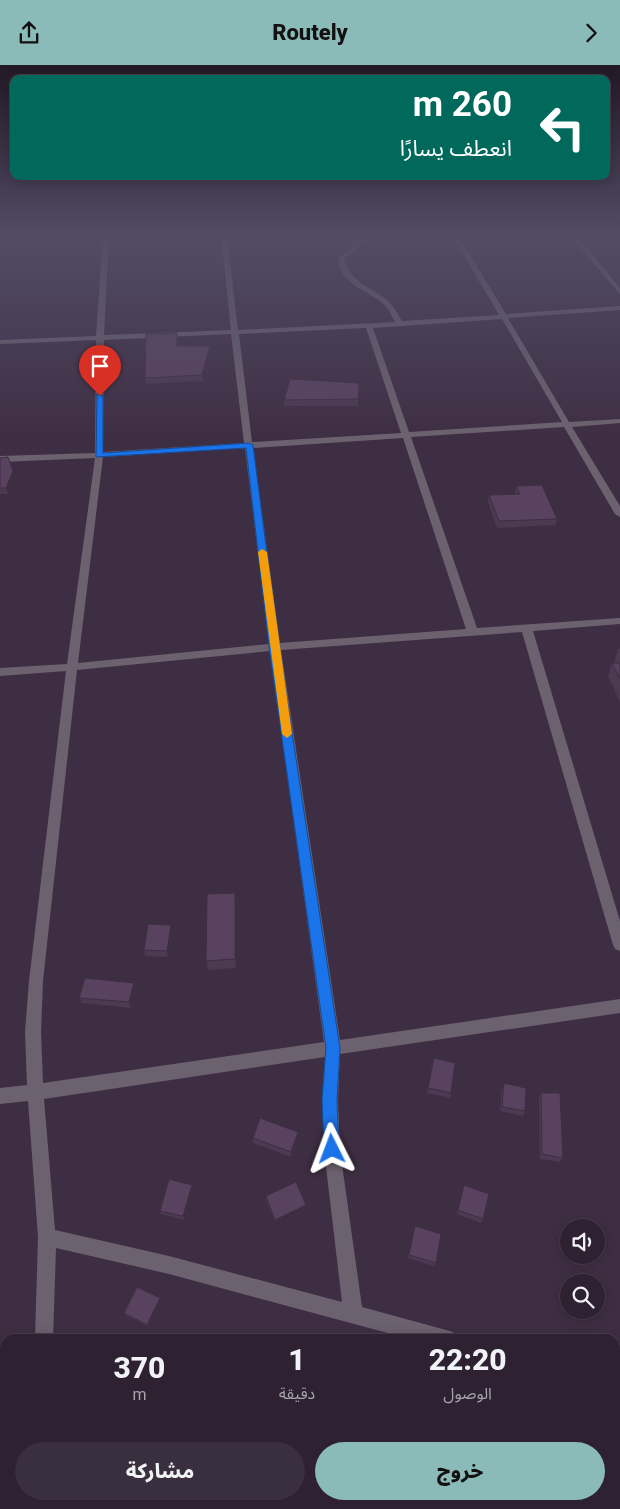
<!DOCTYPE html>
<html lang="ar">
<head>
<meta charset="utf-8">
<style>
	body { margin:0; font-family:Roboto,"Noto Sans Arabic",sans-serif; background:#3a2f3e; color:#f1f3f6; direction:rtl; height:100vh; display:flex; flex-direction:column; font-size:19px; white-space:nowrap }
	* { box-sizing:border-box; margin:0 }
	p { font-size:16px; color:#a7a4ac }
	.icon { flex:none; width:28px; height:28px; fill:none; stroke:currentColor; stroke-width:2; stroke-linecap:round; stroke-linejoin:round }
	.map { position:relative; flex:1; overflow:hidden; direction:ltr }
	.details { position:absolute; left:0px; top:1269px; width:620px; height:176px; display:flex; flex-direction:column; background:#2e2232; border-radius:15px 15px 0 0; box-shadow:0 2px 12px #0003,0 0 0 1px #493f4d; direction:rtl }
	.details>* { flex:none }
	.top-card { position:absolute; left:10px; top:10px; width:600px; height:105px; border-radius:10px; box-shadow:0 2px 12px #0003,0 0 0 1px #493f4d; direction:rtl; background:#00695c; color:#fff; overflow:hidden }
	.fabs { position:absolute; left:560px; top:1154px; display:grid; gap:10px }
	.fabs a { display:grid; place-items:center; width:45px; height:45px; border-radius:50%; background:#2e2232; box-shadow:0 2px 12px #0003,0 0 0 1px #493f4d; font-size:25px }
	.pin { position:absolute; display:grid; place-items:center; width:42px; height:42px; color:#fff; margin:-51px -21px; border-radius:50% 50% 50% 0; rotate:-45deg; box-shadow:0 0 5px #0007 }
	.pin .icon { rotate:45deg }
	.me { position:absolute; width:55px; margin:-28px; rotate:357deg; stroke-linejoin:round; filter:drop-shadow(0 0 4px #0008) }
	.turn { display:flex; align-items:center; gap:18px; height:105px; padding:0 15px; font-size:22px }
	.turn .icon { width:65px; height:65px; stroke-width:2.5 }
	.turn b { display:block; font-size:35px; line-height:42px }
	.eta { display:flex; justify-content:space-evenly; align-items:center; height:85px; text-align:center }
	.eta b { font-size:30px; font-weight:800; line-height:35px }
	.cta { display:flex; gap:10px; margin-top:auto; padding:10px 15px }
	.cta a { flex:1; height:58px; border-radius:30px; background:#8bbbb9; color:#111; font-size:20px; font-weight:800; line-height:58px; text-align:center }
	.cta a+a { background:#3a2f3e; color:#f1f3f6 }
	header { display:flex; justify-content:space-between; align-items:center; height:65px; padding:0 15px; background:#8bbbb9; color:#111; font-size:22px; font-weight:800 }
	.map>svg:first-child { display:block }
	.lines { fill:none; stroke-linecap:round; stroke-linejoin:round }
	.street { fill:#6c626f; fill-rule:evenodd }
	.wall { fill:#4c3952 }
	.shaded-wall { fill:#3e2e42 }
	.building { fill:#58425f; stroke:#3e2e42 }
	.route { fill:#1a73e8; stroke:#114b97 }
	.slow { fill:#f59e0b }
</style>
</head>
<body>
<header><svg class="icon" aria-label="forward" viewBox="0 0 24 24"><path d="M9 5l7 7-7 7"/></svg>Routely<svg class="icon" aria-label="share" viewBox="0 0 24 24"><path d="M12 15V3M7 8l5-5 5 5M5 13v7h14v-7"/></svg></header>
<div class="map">
<svg width="620" height="1444" viewBox="0 0 620 1444">
	<rect width="100%" height="100%" fill="#3e2e43"/>
	<g class="lines">
		<g class="street">
			<path d="M103 170H109L104 270 231 265 221 170H227L238 265 395 257C391 250 388 242 381 237 366 225 336 216 339 193L367 170H375L344 194C350 217 369 221 386 234 393 240 398 249 402 256L499 250 452 170H458L506 249 620 241V245L508 253 569 357 620 354V358L572 362 620 441V452L615 449 564 362 411 372 477 563 620 553V559L533 566 620 856V886L615 884 613 880 522 567 281 585 340 975 620 934V948L340 989 338 1035 340 1085 362 1242 446 1265 453 1267 455 1274H410L169 1209 56 1183 53 1274H35L38 1172 28 1036 0 1039V1023L27 1020 25 967 29 916 66 606 0 611V603L67 599 95 393 0 397V391L95 388 96 275 0 279V275L96 271ZM502 254 562 357 409 367 373 263ZM366 263 401 368 252 377 239 269ZM231 269 244 378 103 387 104 275ZM403 373 466 564 280 578 253 383ZM245 383 269 579 78 598 103 392ZM270 586 324 977 43 1018 41 967 43 916 77 605ZM325 992 322 1035 324 1085 342 1237 169 1191 55 1165 44 1034Z"/>
			<path d="M569 170H576L620 223V229Z"/>
			<path d="M615 1308 620 1309V1329L615 1328Z"/>
			<rect x="17" y="1440" width="20" height="4"/>
			<rect x="425" y="1440" width="20" height="4"/>
		</g>
	</g>
	<g class="wall">
		<path d="M177 268 178 281H210V287L203 316 146 319 145 313Z"/>
		<path d="M359 318 358 341H284V335Z"/>
		<path d="M0 393 15 412 8 429H0Z"/>
		<path d="M516 421 557 454 555 460 497 463 488 437 489 430 516 429 515 427Z"/>
		<path d="M618 584H620V637L608 611 612 598H614V597Z"/>
		<path d="M236 838V903L208 905 206 896Z"/>
		<path d="M172 866 168 892 145 891 144 885Z"/>
		<path d="M134 918 136 923 131 943 82 938 79 933Z"/>
		<path d="M432 998 451 1028 450 1033 427 1028Z"/>
		<path d="M504 1018 525 1046 523 1051 500 1046 502 1023Z"/>
		<path d="M541 1028 563 1093 560 1097 540 1094 539 1033Z"/>
		<path d="M298 1067V1071L291 1092 253 1078V1073Z"/>
		<path d="M192 1120 194 1124 185 1155 161 1149 160 1146Z"/>
		<path d="M464 1120 483 1154 481 1158 457 1149 463 1124Z"/>
		<path d="M266 1131 306 1144 276 1159 266 1135Z"/>
		<path d="M415 1161 436 1198 434 1201 408 1193Z"/>
		<path d="M161 1236 149 1262 127 1251 124 1248Z"/>
		<path d="M615 1392 620 1393V1435L615 1434Z"/>
	</g>
	<g class="shaded-wall">
		<path d="M210 281V287L203 316 202 310Z"/>
		<path d="M13 406 15 412 8 429 6 423Z"/>
		<path d="M235 828 236 838V903L235 894Z"/>
		<path d="M171 860 172 866 168 892 167 886Z"/>
		<path d="M134 918 136 923 131 943 129 937Z"/>
		<path d="M298 1067V1071L291 1092V1087Z"/>
		<path d="M192 1120 194 1124 185 1155 183 1151Z"/>
		<path d="M306 1140V1144L276 1159 275 1155Z"/>
		<path d="M160 1233 161 1236 149 1262 147 1260Z"/>
	</g>
	<g class="building">
		<path d="M177 268V281H210L202 310 145 313 146 269Z"/>
		<path d="M290 314 359 318 358 334 284 335Z"/>
		<path d="M8 392 13 406 6 423H0V393Z"/>
		<path d="M542 420 557 454 499 456 489 430 520 429 516 421Z"/>
		<path d="M612 598H620V614Z"/>
		<path d="M235 828V894L206 896 207 829Z"/>
		<path d="M148 859 171 860 167 886 144 885Z"/>
		<path d="M85 913 134 918 129 937 79 933Z"/>
		<path d="M434 993 455 998 451 1028 428 1023Z"/>
		<path d="M504 1018 526 1023 525 1046 502 1042Z"/>
		<path d="M541 1028H560L563 1093 542 1089Z"/>
		<path d="M260 1053 298 1067 291 1087 253 1073Z"/>
		<path d="M169 1114 192 1120 183 1151 160 1146Z"/>
		<path d="M296 1117 306 1140 275 1155 266 1131Z"/>
		<path d="M464 1120 489 1129 483 1154 458 1145Z"/>
		<path d="M415 1161 441 1169 436 1198 409 1190Z"/>
		<path d="M137 1222 160 1233 147 1260 124 1248Z"/>
		<path d="M615 1392 620 1393V1432L615 1431Z"/>
	</g>
	<linearGradient id="sky" x2="0" y2="1"><stop stop-color="#221925"/><stop offset="0.46" stop-color="#524c66"/><stop offset="1" stop-color="#524c66" stop-opacity="0"/></linearGradient>
	<rect width="620" height="373" fill="url(#sky)"/>
	<path class="route" d="M97 329 103 331V388L249 378 253 380 279 582 340 983 337 1035 339 1084 337 1090 332 1092 326 1090 324 1084 322 1035 326 983 269 582 246 383 96 392Z"/>
	<path class="slow" d="M262 484 267 487 292 669 287 673 282 669 258 487Z"/>
</svg>
<div class="fabs">
<a><svg class="icon" aria-label="sound" viewBox="0 0 24 24"><path d="M4 9h4l5-4v14l-5-4H4zM17 9q2 3 0 6"/></svg></a>
<a><svg class="icon" aria-label="search" viewBox="0 0 24 24"><circle cx="10" cy="10" r="6"/><path d="M15 15l6 6"/></svg></a>
</div>
<div class="pin" style="left:100px;top:331px;background:#d93025"><svg class="icon" aria-label="arrive" viewBox="0 0 24 24"><path d="M6 21V4h12l-3 4 3 4H6"/></svg></div>
<svg class="me" style="left:332px;top:1084px" viewBox="-20 -20 40 40"><path d="M0-17L14 15 0 8-14 15z" fill="#1a73e8" stroke="#fff" stroke-width="4"/></svg>
<div class="top-card">
<div class="turn"><svg class="icon" aria-label="left" viewBox="0 0 24 24"><path d="M17 20v-9H6M10 6l-5 5 5 5"/></svg><div><b>260 m</b>انعطف يسارًا</div></div>
</div>
<section class="details">
<div class="eta">
<div><b>22:20</b><p>الوصول</p></div>
<div><b>1</b><p>دقيقة</p></div>
<div><b>370</b><p>m</p></div>
</div>
<div class="cta"><a>خروج</a><a>مشاركة</a></div>
</section>
</div>
</body>
</html>
